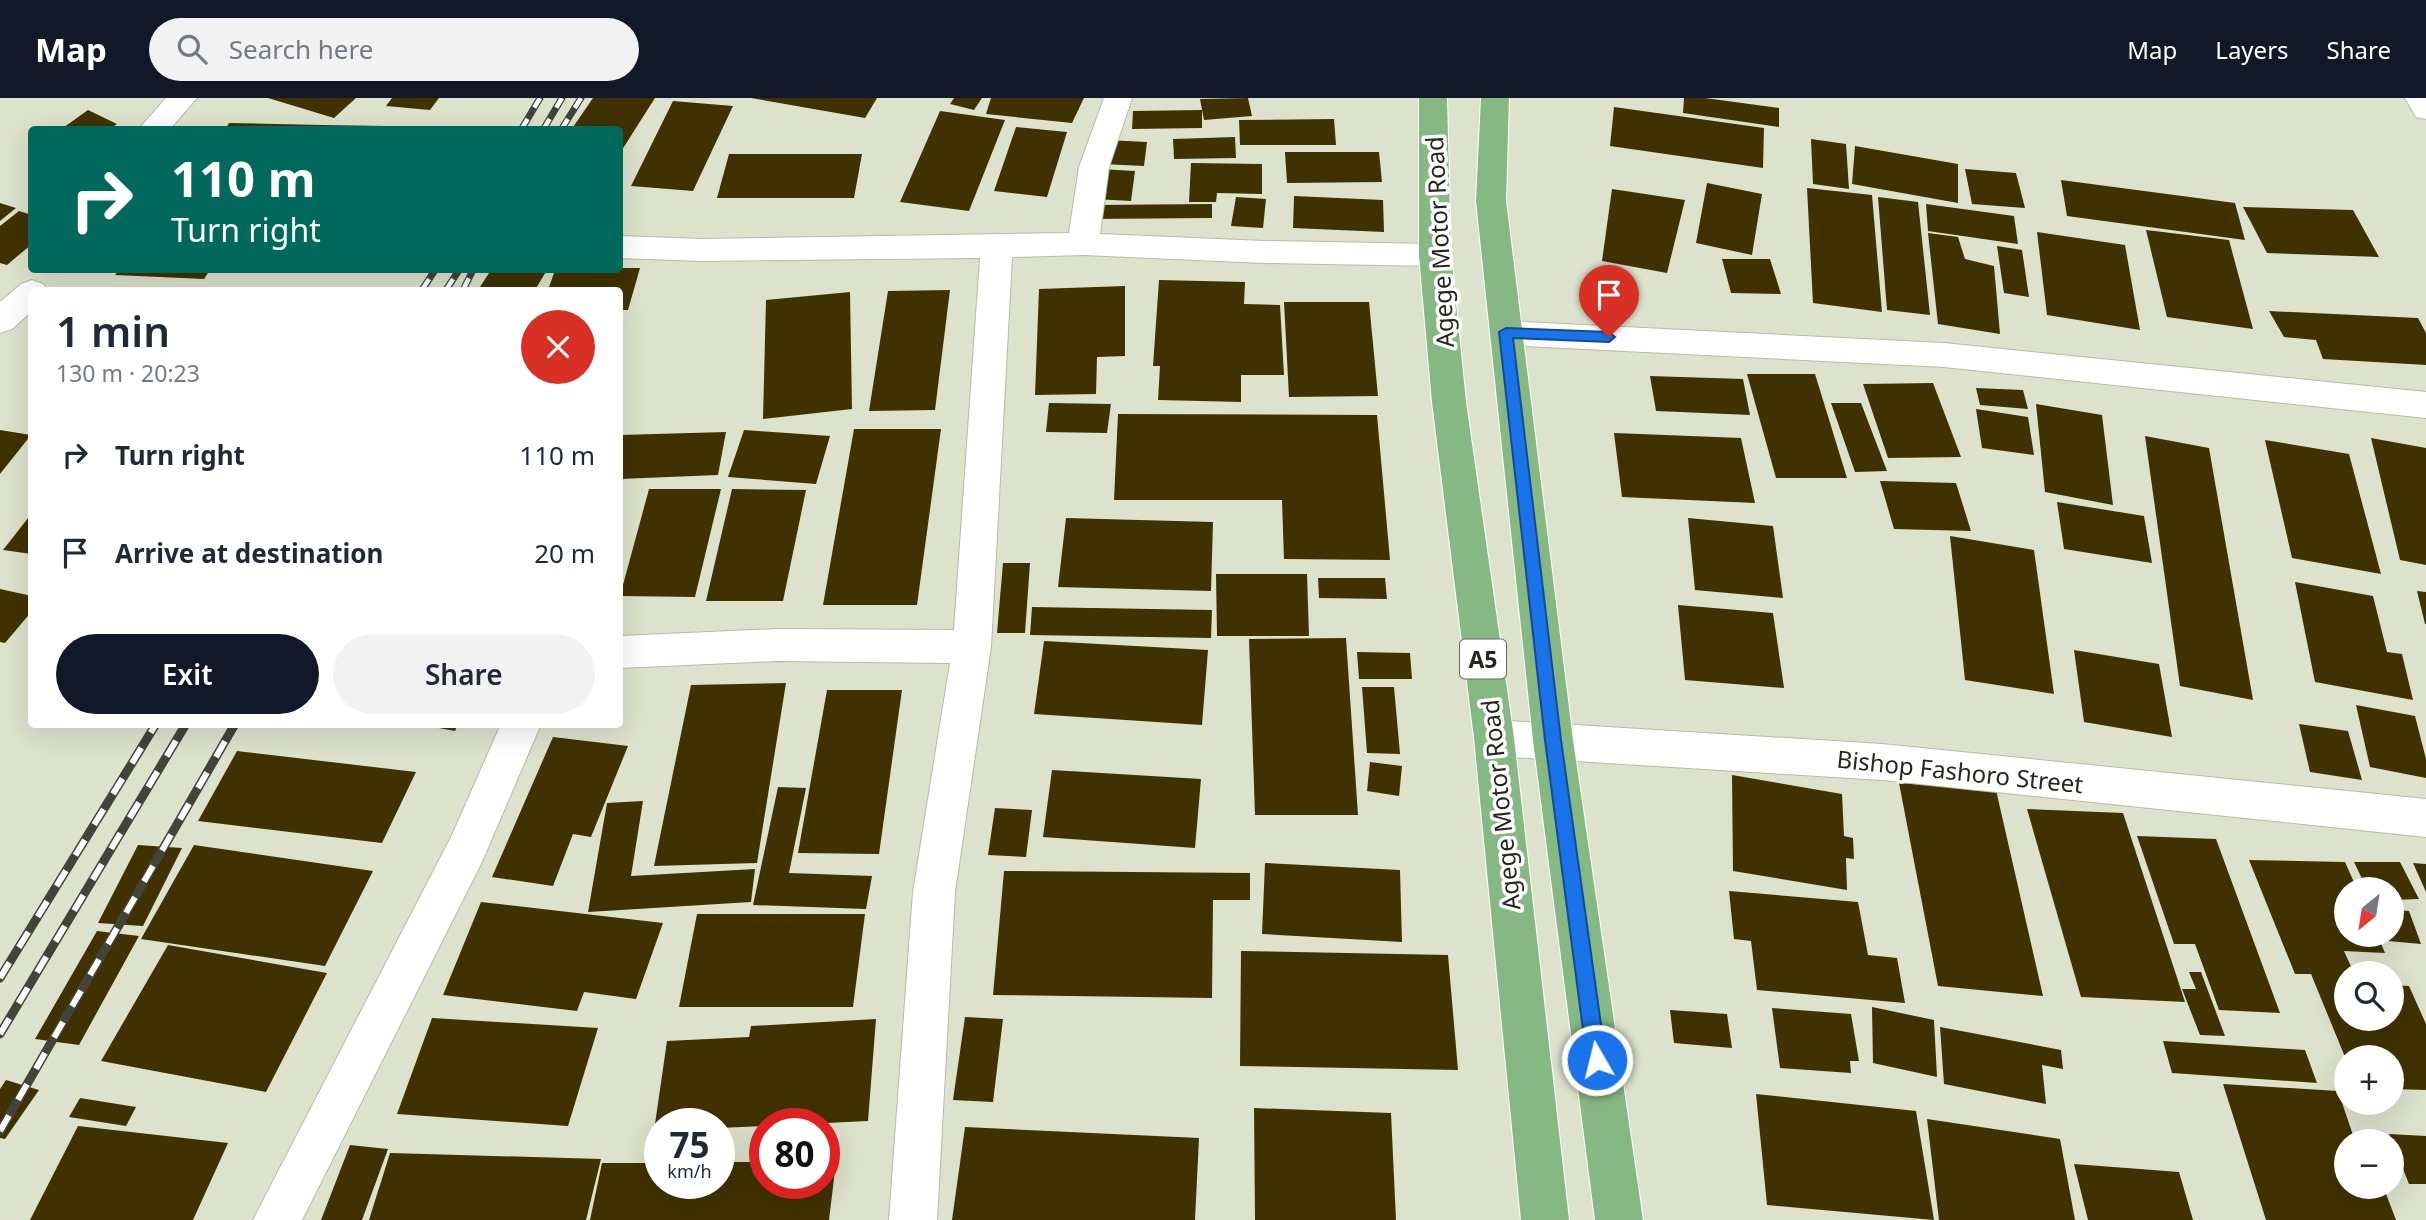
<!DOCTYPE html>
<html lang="en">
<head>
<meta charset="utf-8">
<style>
	body { margin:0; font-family:"Noto Sans",sans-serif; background:#f2f2f3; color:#1f2937; height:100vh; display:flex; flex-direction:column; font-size:26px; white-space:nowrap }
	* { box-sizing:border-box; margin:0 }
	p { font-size:23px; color:#747a83 }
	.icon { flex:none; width:38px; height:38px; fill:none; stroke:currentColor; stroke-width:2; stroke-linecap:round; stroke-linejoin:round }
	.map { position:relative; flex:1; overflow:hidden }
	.drawer { position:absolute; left:28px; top:189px; width:595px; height:441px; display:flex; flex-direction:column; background:#fff; border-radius:7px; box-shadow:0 7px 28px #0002 }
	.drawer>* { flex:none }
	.guide { position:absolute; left:28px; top:28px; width:595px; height:147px; border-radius:7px; box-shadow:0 7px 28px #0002; background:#00695c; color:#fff; overflow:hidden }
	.needle { width:46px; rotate:210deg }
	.tools { position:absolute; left:2334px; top:779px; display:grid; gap:14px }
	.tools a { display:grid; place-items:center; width:70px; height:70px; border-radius:50%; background:#fff; box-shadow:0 7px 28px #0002; font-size:35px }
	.speed { position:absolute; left:644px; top:1010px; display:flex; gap:14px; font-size:35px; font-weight:700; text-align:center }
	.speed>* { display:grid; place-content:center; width:91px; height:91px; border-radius:50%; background:#fff; box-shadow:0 7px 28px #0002; line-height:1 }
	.speed small { font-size:18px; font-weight:400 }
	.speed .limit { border:10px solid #d22; background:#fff; color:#111 }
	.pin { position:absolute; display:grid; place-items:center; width:60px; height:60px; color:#fff; margin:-72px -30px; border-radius:50% 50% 50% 0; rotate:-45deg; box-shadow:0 0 7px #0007 }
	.pin .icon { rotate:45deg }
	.me { position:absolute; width:77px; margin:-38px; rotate:352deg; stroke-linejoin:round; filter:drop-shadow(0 0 5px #0008) }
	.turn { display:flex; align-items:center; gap:24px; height:147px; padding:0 28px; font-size:32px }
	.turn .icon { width:91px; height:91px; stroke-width:2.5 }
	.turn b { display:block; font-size:49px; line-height:60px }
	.round { display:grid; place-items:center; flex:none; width:74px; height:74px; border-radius:37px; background:#f2f2f3 }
	.summary { display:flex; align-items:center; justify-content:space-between; height:119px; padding:0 28px }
	h1 { font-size:42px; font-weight:600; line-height:52px }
	.button { display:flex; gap:14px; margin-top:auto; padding:14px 28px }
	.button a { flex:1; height:80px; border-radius:42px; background:#111827; color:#fff; font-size:28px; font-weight:600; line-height:80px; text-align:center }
	.button a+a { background:#f2f2f3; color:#1f2937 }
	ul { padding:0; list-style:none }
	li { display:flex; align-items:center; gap:21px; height:98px; padding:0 28px }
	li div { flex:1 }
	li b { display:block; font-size:26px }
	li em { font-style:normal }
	header { display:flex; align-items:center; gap:42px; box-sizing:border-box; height:98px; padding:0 35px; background:#111827; color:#fff }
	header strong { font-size:33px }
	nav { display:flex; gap:38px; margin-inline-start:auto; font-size:24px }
	.search { width:490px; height:63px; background:#f2f2f3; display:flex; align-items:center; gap:18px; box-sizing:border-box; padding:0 24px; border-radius:38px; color:#747a83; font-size:26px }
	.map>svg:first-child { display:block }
	.building { fill:#403200 }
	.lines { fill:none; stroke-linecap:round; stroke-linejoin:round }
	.street-casing { stroke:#b6bba6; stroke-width:2 }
	.highway-casing { stroke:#fff; stroke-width:2 }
	.street { fill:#fff; fill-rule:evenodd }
	.highway { fill:#85b882; fill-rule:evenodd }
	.rail-far1-casing { stroke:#42443a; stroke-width:7 }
	.rail-casing { stroke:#42443a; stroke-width:9 }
	.rail-far1 { stroke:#fff; stroke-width:4.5; stroke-dasharray:13; stroke-linecap:butt }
	.rail { stroke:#fff; stroke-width:6; stroke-dasharray:18; stroke-linecap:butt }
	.route { fill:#1a73e8; stroke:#114b97; stroke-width:2 }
	.labels { text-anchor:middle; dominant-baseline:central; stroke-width:7; stroke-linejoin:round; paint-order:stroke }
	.shield { fill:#fff; stroke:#666862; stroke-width:2 }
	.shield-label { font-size:23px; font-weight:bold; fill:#25271f }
	.street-label { font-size:24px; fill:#25271f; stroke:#fff }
</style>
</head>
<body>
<header>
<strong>Map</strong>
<div class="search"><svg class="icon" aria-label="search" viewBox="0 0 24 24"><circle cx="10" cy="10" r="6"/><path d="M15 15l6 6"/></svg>Search here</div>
<nav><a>Map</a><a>Layers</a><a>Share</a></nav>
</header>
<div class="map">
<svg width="2426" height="1122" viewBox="0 0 2426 1122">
	<rect width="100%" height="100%" fill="#dde2cc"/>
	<g class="building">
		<path d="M268 0H356L334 20Z"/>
		<path d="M392 0H439L430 12 386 8Z"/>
		<path d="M593 0H655L620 55V32H571Z"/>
		<path d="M751 0H877L865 20Z"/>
		<path d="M954 0H982L974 12 950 6Z"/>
		<path d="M991 0H1084L1072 25 986 16Z"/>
		<path d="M1248 0 1252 18 1204 22 1200 1Z"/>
		<path d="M1684 0H1705L1779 10V29L1683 15Z"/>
		<path d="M673 3 733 8 693 93 631 88Z"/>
		<path d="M1614 9 1764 30 1763 70 1610 48Z"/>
		<path d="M88 12 117 26 108 32H60Z"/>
		<path d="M1202 12V30L1132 31 1133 13Z"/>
		<path d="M940 13 1005 22 969 113 900 104Z"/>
		<path d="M1334 21 1336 47H1240L1239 22Z"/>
		<path d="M229 25 322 27 387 28 385 32H225Z"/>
		<path d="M1016 29 1067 34 1047 99 994 93Z"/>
		<path d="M1235 39 1236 60 1174 61 1173 41Z"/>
		<path d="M1811 41 1846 46 1849 91 1813 86Z"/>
		<path d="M1106 42 1147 44 1144 68 1102 66Z"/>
		<path d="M1855 48 1958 66V105L1852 86Z"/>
		<path d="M1285 54H1379L1382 84 1287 85Z"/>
		<path d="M729 56H862L854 100H717Z"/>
		<path d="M1191 65 1262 66V96L1217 95 1216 104H1189Z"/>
		<path d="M1099 71 1135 73 1131 103 1094 101Z"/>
		<path d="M1965 71 2016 75 2025 110 1972 106Z"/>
		<path d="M2061 82 2235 105 2245 142 2067 118Z"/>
		<path d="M1707 85 1762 96 1752 157 1696 145Z"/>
		<path d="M1807 90 1872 97 1882 214 1813 205Z"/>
		<path d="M1612 91 1685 102 1667 175 1602 163Z"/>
		<path d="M1294 98 1383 102 1384 134 1293 130Z"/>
		<path d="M1236 99 1266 101 1263 130 1231 128Z"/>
		<path d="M1878 99 1918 104 1930 217 1887 212Z"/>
		<path d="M0 105 16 110 0 123Z"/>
		<path d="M1212 106V120L1089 121 1090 107Z"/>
		<path d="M1926 106 2014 118 2018 146 1928 133Z"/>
		<path d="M2243 109 2353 112 2379 159 2267 155Z"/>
		<path d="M19 113 32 117V146L7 167 0 165V128Z"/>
		<path d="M2146 132 2229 142 2253 231 2167 219Z"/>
		<path d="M2037 134 2125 147 2140 232 2047 217Z"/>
		<path d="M1928 135 1958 139 1965 161 1994 168 2000 236 1938 226Z"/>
		<path d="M1997 148 2022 152 2029 199 2004 195Z"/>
		<path d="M1722 161H1770L1781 196 1731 195Z"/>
		<path d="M620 170H640L628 212H620V192H548L555 172Z"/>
		<path d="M119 172H210L204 181 115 177Z"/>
		<path d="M491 172H547L535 192H478Z"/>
		<path d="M1159 182 1245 184 1244 206 1280 207 1284 277H1241V304L1158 302 1160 268H1153Z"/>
		<path d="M1125 188V258L1097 259 1096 296 1035 297 1039 191Z"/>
		<path d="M950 192 935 312 869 313 888 193Z"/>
		<path d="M850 194 852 311 763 321 766 202Z"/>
		<path d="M1284 204H1369L1378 298 1289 299Z"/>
		<path d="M2269 213 2418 220 2426 235V267L2323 261 2316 242 2284 239Z"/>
		<path d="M1747 276H1815L1847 380H1776Z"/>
		<path d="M1650 278 1743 281 1750 317 1656 313Z"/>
		<path d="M1933 285 1961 359 1888 360 1863 286Z"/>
		<path d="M1976 290 2023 292 2028 311 1980 307Z"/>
		<path d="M1049 305 1111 306 1107 335 1046 334Z"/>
		<path d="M1831 305H1861L1887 373 1855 374Z"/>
		<path d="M2036 306 2102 317 2113 407 2045 394Z"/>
		<path d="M1976 311 2028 319 2034 357 1982 350Z"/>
		<path d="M1118 316 1377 317 1390 462 1284 461 1282 402H1114Z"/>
		<path d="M854 331H941L917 507H823Z"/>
		<path d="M0 332 31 337 0 376Z"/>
		<path d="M744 332 830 338 816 386 728 379Z"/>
		<path d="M726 334 718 377 620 381V337Z"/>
		<path d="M1614 335 1741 340 1755 405 1622 399Z"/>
		<path d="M2145 338 2209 350 2253 602 2180 588Z"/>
		<path d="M2371 340 2426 350V467L2400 462Z"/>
		<path d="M2265 342 2349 356 2381 476 2292 460Z"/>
		<path d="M1880 383 1956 385 1971 433 1894 431Z"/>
		<path d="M649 391H721L695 499 620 498Z"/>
		<path d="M732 391 806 392 783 503H706Z"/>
		<path d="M2057 404 2144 418 2152 465 2064 451Z"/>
		<path d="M32 415V456L3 452Z"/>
		<path d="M1066 420 1213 424 1211 493 1058 489Z"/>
		<path d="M1688 420 1773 428 1783 500 1695 492Z"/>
		<path d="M1950 438 2034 452 2054 596 1965 582Z"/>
		<path d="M1003 465H1030L1025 535H997Z"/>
		<path d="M1216 476H1307L1309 538H1217Z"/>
		<path d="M1318 480H1385L1387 501 1319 500Z"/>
		<path d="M2295 484 2373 498 2387 554 2402 556 2413 602 2315 584Z"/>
		<path d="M0 491 32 498V513L5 545 0 544Z"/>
		<path d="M2417 493 2426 494V526H2425Z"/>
		<path d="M1678 507 1773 515 1784 590 1685 582Z"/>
		<path d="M1032 509 1212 512 1211 540 1030 537Z"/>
		<path d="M1346 540 1358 717H1255L1249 541Z"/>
		<path d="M1044 543 1208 552 1202 627 1034 616Z"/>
		<path d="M2074 552 2159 566 2172 639 2084 624Z"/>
		<path d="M1357 554 1410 555 1412 581H1359Z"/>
		<path d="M786 585 757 765 654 768 691 587Z"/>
		<path d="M1362 589H1394L1400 656 1367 655Z"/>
		<path d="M827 592H902L879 756 798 755Z"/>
		<path d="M2356 607 2415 618 2426 661V680L2370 669Z"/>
		<path d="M417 626H458L455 633Z"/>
		<path d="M2299 626 2348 633 2362 682 2310 674Z"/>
		<path d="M553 639 628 648 591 739 573 736 553 788 492 779Z"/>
		<path d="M237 653 416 674 382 745 198 723Z"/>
		<path d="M1370 664 1402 668 1399 698 1367 693Z"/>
		<path d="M1052 672 1201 681 1195 750 1043 739Z"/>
		<path d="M1732 677 1842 696 1844 738 1853 740 1854 761 1846 760 1847 792 1733 773Z"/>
		<path d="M1899 685 1996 692 2043 898 1938 888Z"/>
		<path d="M778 689 806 690 789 775 872 778 866 811 753 807Z"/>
		<path d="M643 703 631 778 755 771 751 804 588 814 607 705Z"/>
		<path d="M995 710 1032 712 1026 759 988 757Z"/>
		<path d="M2027 711 2123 715 2185 904 2081 899Z"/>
		<path d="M2137 738 2216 741 2280 915 2219 912 2195 846H2174Z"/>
		<path d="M138 747 182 750 143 828 98 825Z"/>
		<path d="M194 747 373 773 325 868 141 841Z"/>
		<path d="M2249 762 2345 764 2357 791H2347V836H2377L2385 855 2344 853 2354 875H2347V920H2392V887L2409 888 2426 926V992L2392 991V959H2345L2311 876H2295Z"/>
		<path d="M2354 764H2400L2419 801 2392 802V791H2367Z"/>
		<path d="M1265 765 1400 772 1402 844 1262 836Z"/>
		<path d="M2413 765 2426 766V794Z"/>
		<path d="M1004 773 1250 775V802H1213L1212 900 993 897Z"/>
		<path d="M1729 793 1858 804 1868 857 1897 860 1905 905 1757 892 1751 843 1734 841Z"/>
		<path d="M481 804 663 825 636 901 584 894 577 913 443 897Z"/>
		<path d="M2392 812 2409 813 2421 846 2388 843 2386 836H2392Z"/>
		<path d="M697 816H865L853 909H679Z"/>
		<path d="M97 833 139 838 79 947 35 941Z"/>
		<path d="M168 847 327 875 266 994 101 963Z"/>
		<path d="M1241 853 1448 857 1458 972 1240 968Z"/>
		<path d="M2189 874H2201L2225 938 2200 937 2182 891H2196Z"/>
		<path d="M1872 909 1934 922 1937 979 1873 965Z"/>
		<path d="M1772 910 1851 916 1859 963H1850L1851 975 1780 970Z"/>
		<path d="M1670 912 1727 916 1732 950 1674 945Z"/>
		<path d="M965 919 1003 921 993 1004 953 1002Z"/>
		<path d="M432 920 598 930 568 1028 397 1016Z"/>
		<path d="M876 921 868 1023 719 1030V1026H660V1032L654 1033 667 943 749 939 751 928Z"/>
		<path d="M1940 929 2061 952 2063 971 2042 967 2046 1006 1944 986Z"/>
		<path d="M2163 943 2305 952 2317 985 2172 975Z"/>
		<path d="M6 982 39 992 5 1041 0 1040V991Z"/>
		<path d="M2223 986 2338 993 2355 1043H2347V1053H2344L2347 1061V1088H2383L2396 1122H2266Z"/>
		<path d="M1756 996 1916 1013 1934 1122 1767 1107Z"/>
		<path d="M80 1000 136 1009 126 1028 69 1019Z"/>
		<path d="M1254 1010 1391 1015 1396 1122H1255Z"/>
		<path d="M1927 1021 2060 1041 2075 1122H1939Z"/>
		<path d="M78 1028 228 1045 193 1122H30Z"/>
		<path d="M965 1029 1199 1040 1195 1122H952Z"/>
		<path d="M2389 1036 2426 1038V1086H2409Z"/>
		<path d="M350 1047 388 1051 362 1122H321Z"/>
		<path d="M390 1055 601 1061 586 1122H369Z"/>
		<path d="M719 1064H765V1085H824V1064H836L829 1122H590L602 1065H660V1085H719Z"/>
		<path d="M2074 1066 2179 1074 2193 1122H2088Z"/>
	</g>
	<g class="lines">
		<defs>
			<g id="street">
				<path d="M166 0H197L169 32H138Z"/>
				<path d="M1104 0H1132L1109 69 1100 136 1264 143 1435 146 1446 149 1451 157 1446 165 1435 168 1264 165 1083 157 1012 159 991 549 955 794 937 1122H889L913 794 950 565 778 563 620 570V538L778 531 954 532 980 160 702 163 620 160V138L702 141 1069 135 1079 69Z"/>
				<path d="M2405 0H2426V21L2416 19Z"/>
				<path d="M32 182 43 186 47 192H32V213L12 231 0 235V204L21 186Z"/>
				<path d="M1506 223 1944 245 2426 294V320L1944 269 1506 247 1494 244 1490 235 1494 226Z"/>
				<path d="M1494 622 1882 646 2426 701V739L1882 682 1494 658 1480 652 1474 640 1480 628Z"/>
				<path d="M501 626H541L482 764 302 1122H253L452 737Z"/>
			</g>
			<g id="highway">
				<path d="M1419 0H1447L1451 157 1466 304 1514 640 1569 1122H1521L1474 640 1432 304 1419 157Z"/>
				<path d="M1481 0H1509L1506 103 1573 642 1643 1122H1595L1533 642 1476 103Z"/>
			</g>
		</defs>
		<use href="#street" class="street-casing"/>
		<use href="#highway" class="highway-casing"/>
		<use href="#street" class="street"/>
		<use href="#highway" class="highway"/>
		<defs>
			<g id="rail-far1">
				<path d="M521 32 540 0"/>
				<path d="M543 32 562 0"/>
				<path d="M561 32 581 0"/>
				<path d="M422 192 435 172"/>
				<path d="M446 192 459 172"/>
				<path d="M463 192 473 172"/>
			</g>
			<g id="rail">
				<path d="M0 880 156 626"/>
				<path d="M0 936 186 626"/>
				<path d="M0 1033 235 626"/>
			</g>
		</defs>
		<use href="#rail-far1" class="rail-far1-casing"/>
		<use href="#rail" class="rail-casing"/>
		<use href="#rail-far1" class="rail-far1"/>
		<use href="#rail" class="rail"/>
	</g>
	<path class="route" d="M1506 230 1609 234 1615 239 1609 244 1513 240 1561 642 1606 962 1604 969 1597 971 1590 969 1587 962 1545 642 1499 234Z"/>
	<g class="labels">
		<rect class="shield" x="1460" y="541.5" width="46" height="39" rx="5"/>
		<g class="shield-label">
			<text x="1483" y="561">A5</text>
		</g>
		<g class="street-label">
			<text transform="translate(1439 144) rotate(-93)">Agege Motor Road</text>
			<text transform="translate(1960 673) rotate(6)">Bishop Fashoro Street</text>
			<text transform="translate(1500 707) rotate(-96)">Agege Motor Road</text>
		</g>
	</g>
</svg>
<div class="tools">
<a><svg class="needle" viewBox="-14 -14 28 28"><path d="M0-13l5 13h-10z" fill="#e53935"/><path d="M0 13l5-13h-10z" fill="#747a83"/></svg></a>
<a><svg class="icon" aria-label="search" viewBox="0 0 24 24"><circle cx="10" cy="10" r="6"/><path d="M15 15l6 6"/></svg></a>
<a>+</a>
<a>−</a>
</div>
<div class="speed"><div>75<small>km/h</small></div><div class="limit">80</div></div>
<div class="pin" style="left:1609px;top:239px;background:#d93025"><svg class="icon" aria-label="arrive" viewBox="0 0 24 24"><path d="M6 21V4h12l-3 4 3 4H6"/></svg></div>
<svg class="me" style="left:1597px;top:962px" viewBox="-20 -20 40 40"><circle r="17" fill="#1a73e8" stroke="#fff" stroke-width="3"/><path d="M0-11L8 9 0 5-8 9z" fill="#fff"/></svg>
<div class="guide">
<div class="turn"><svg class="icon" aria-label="right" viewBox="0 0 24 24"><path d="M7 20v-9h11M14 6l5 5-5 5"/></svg><div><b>110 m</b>Turn right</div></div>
</div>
<section class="drawer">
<div class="summary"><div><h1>1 min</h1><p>130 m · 20:23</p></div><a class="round" style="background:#d93025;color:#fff"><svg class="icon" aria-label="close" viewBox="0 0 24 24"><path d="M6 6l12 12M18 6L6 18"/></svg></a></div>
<ul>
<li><svg class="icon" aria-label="right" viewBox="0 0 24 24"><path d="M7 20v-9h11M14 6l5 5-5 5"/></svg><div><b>Turn right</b></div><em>110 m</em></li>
<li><svg class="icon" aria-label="arrive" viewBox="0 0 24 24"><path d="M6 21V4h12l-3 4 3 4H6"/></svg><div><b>Arrive at destination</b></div><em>20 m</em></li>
</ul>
<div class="button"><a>Exit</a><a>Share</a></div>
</section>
</div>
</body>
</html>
